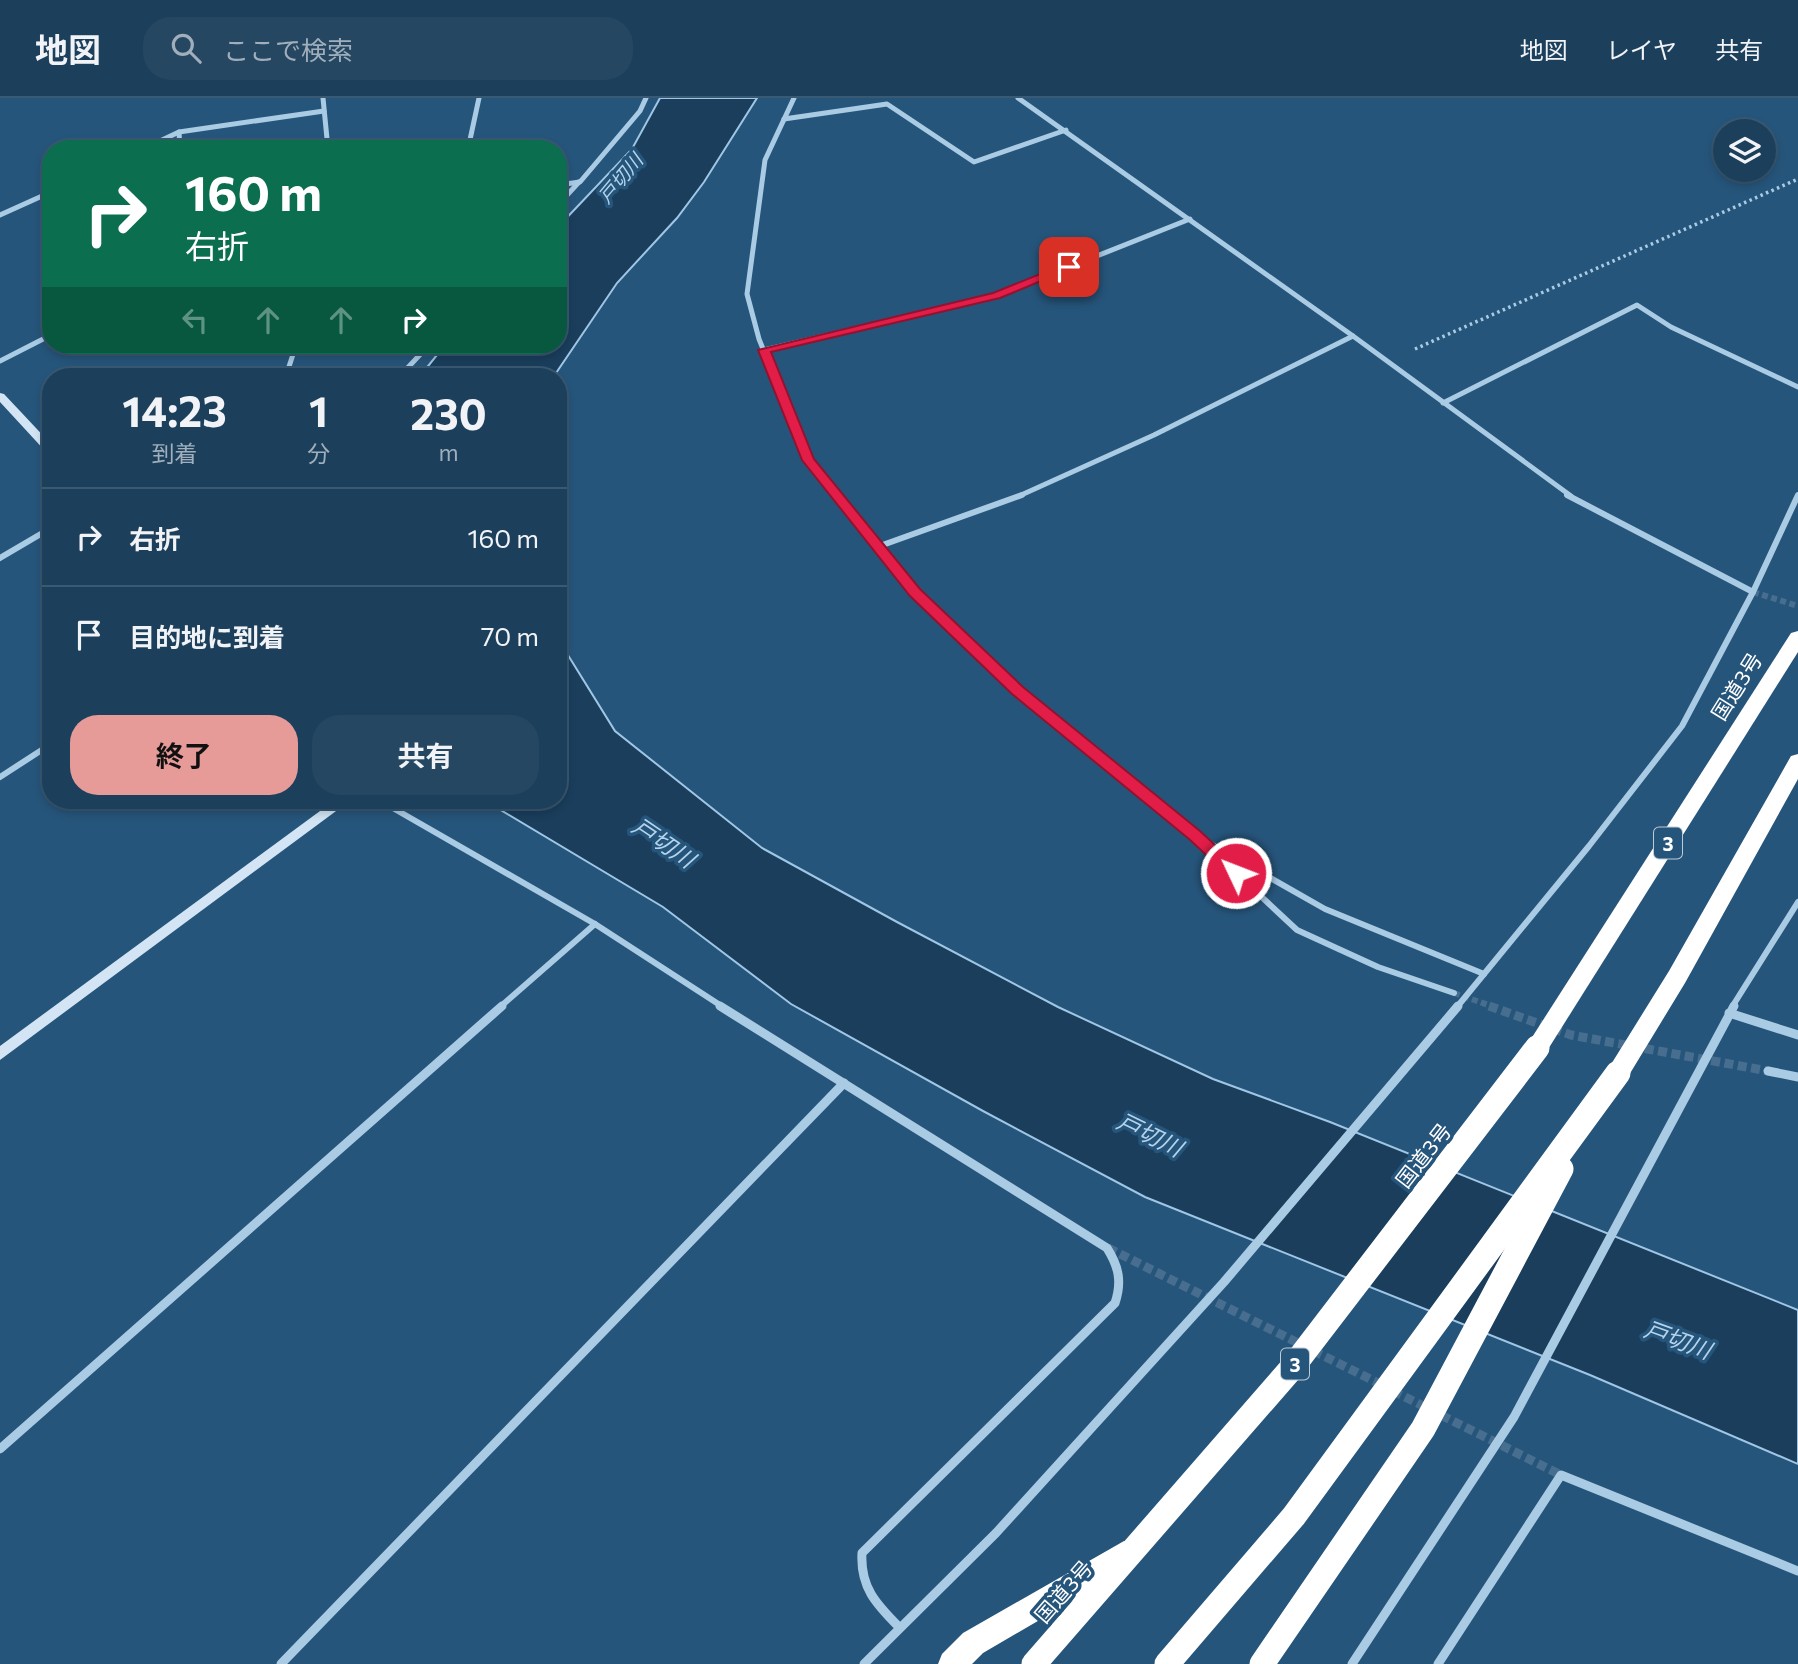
<!DOCTYPE html>
<html lang="ja">
<head>
<meta charset="utf-8">
<style>
	body { margin:0; font-family:Commissioner,"Noto Sans JP",sans-serif; background:#254762; color:#f1f3f6; height:100vh; display:flex; flex-direction:column; font-size:26px; white-space:nowrap }
	* { box-sizing:border-box; margin:0 }
	p { font-size:23px; color:#a0afbb }
	.icon { flex:none; width:38px; height:38px; fill:none; stroke:currentColor; stroke-width:2; stroke-linecap:round; stroke-linejoin:round }
	.map { position:relative; flex:1; overflow:hidden }
	.panel { position:absolute; left:42px; top:270px; width:525px; height:441px; display:flex; flex-direction:column; background:#1c405c; border-radius:28px; box-shadow:0 4px 10px #0003,0 0 0 2px #3a5972 }
	.panel>* { flex:none }
	.banner { position:absolute; left:42px; top:42px; width:525px; height:214px; border-radius:28px; box-shadow:0 4px 10px #0003,0 0 0 2px #3a5972; background:#0b6e4f; color:#fff; overflow:hidden }
	.buttons { position:absolute; left:1713px; top:21px; display:grid; gap:14px }
	.buttons a { display:grid; place-items:center; width:63px; height:63px; border-radius:50%; background:#1c405c; box-shadow:0 4px 10px #0003,0 0 0 2px #3a5972; font-size:35px }
	.pin { position:absolute; display:grid; place-items:center; width:60px; height:60px; color:#fff; margin:-30px; border-radius:14px; box-shadow:0 4px 10px #0006 }
	.me { position:absolute; width:77px; margin:-38px; rotate:313deg; stroke-linejoin:round; filter:drop-shadow(0 0 5px #0008) }
	.turn { display:flex; align-items:center; gap:24px; height:147px; padding:0 28px; font-size:32px }
	.turn .icon { width:91px; height:91px; stroke-width:2.5 }
	.turn b { display:block; font-size:49px; line-height:60px }
	.lanes { display:flex; align-items:center; height:66px; padding:0 28px; background:#0003; justify-content:center; gap:35px; direction:ltr }
	.lanes .off { opacity:.35 }
	.eta { display:flex; justify-content:space-evenly; align-items:center; height:119px; text-align:center }
	.eta b { font-size:42px; font-weight:700; line-height:49px }
	.button { display:flex; gap:14px; margin-top:auto; padding:14px 28px }
	.button a { flex:1; height:80px; border-radius:28px; background:#e69b98; color:#111; font-size:28px; font-weight:700; line-height:80px; text-align:center }
	.button a+a { background:#254762; color:#f1f3f6 }
	ul { padding:0; list-style:none }
	li { display:flex; align-items:center; gap:21px; height:98px; padding:0 28px; border-top:2px solid #3a5972 }
	li div { flex:1 }
	li b { display:block; font-size:26px }
	li em { font-style:normal }
	header { display:flex; align-items:center; gap:42px; box-sizing:border-box; height:98px; padding:0 35px; background:#1c405c; border-bottom:2px solid #3a5972 }
	header strong { font-size:33px }
	nav { display:flex; gap:38px; margin-inline-start:auto; font-size:24px }
	.search { width:490px; height:63px; background:#254762; display:flex; align-items:center; gap:18px; box-sizing:border-box; padding:0 24px; border-radius:28px; color:#a0afbb; font-size:26px }
	.map>svg:first-child { display:block }
	.water { fill:#1a3e5c; stroke:#9fc7e5; stroke-width:2 }
	.lines { fill:none; stroke-linecap:round; stroke-linejoin:round }
	.street-tunnel-far1 { stroke:#476e8f; stroke-width:6; stroke-dasharray:6 3.5; stroke-linecap:butt }
	.street-tunnel { stroke:#476e8f; stroke-width:9; stroke-dasharray:9 4.5; stroke-linecap:butt }
	.path { stroke:#aacbe4; stroke-width:3.5; stroke-dasharray:2.5 3.5; stroke-linecap:butt }
	.street-far2 { stroke:#aacbe4; stroke-width:5 }
	.street-far1 { stroke:#aacbe4; stroke-width:6 }
	.street { stroke:#aacbe4; stroke-width:9 }
	.secondary { fill:#d3e5f4; fill-rule:evenodd }
	.highway { fill:#fff; fill-rule:evenodd }
	.highway-bridge { stroke:#fff; stroke-width:25 }
	.route { fill:#e11d48; stroke:#92132f; stroke-width:2 }
	.labels { text-anchor:middle; dominant-baseline:central; stroke-width:7; stroke-linejoin:round; paint-order:stroke }
	.far-water-label { font-size:19px; font-style:italic; fill:#b5d4ec; stroke:#26557b }
	.shield { fill:#26557b; stroke:#beccd7; stroke-width:2 }
	.shield-label { font-size:19px; font-weight:bold; fill:#fff }
	.street-label { font-size:21px; fill:#fff; stroke:#26557b }
	.water-label { font-size:23px; font-style:italic; fill:#b5d4ec; stroke:#26557b }
</style>
</head>
<body>
<header>
<strong>地図</strong>
<div class="search"><svg class="icon" aria-label="search" viewBox="0 0 24 24"><circle cx="10" cy="10" r="6"/><path d="M15 15l6 6"/></svg>ここで検索</div>
<nav><a>地図</a><a>レイヤ</a><a>共有</a></nav>
</header>
<div class="map">
<svg width="1798" height="1566" viewBox="0 0 1798 1566">
	<rect width="100%" height="100%" fill="#26557b"/>
	<g class="water">
		<path d="M660 0H757L704 84 677 120 617 185 554 278H420L445 247H558V129L632 51Z"/>
		<path d="M558 541 615 633 762 750 897 824 1058 909 1213 981 1330 1024 1798 1212V1366L1590 1277 1145 1099 983 1013 791 906 663 809 484 702H558Z"/>
	</g>
	<g class="lines">
		<g class="street-tunnel-far1">
			<path d="M1753 494 1798 508"/>
			<path d="M1454 895 1494 909"/>
		</g>
		<g class="street-tunnel">
			<path d="M1489 908 1571 937 1768 973"/>
			<path d="M1108 1150 1382 1287"/>
			<path d="M1393 1293 1561 1377"/>
		</g>
		<path class="path" d="M1415 251 1798 81"/>
		<g class="street-far2">
			<path d="M323 0 328 51"/>
			<path d="M794 0 765 62 747 196 759 241 808 362 837 398"/>
			<path d="M1018 0 1353 238 1571 398"/>
			<path d="M784 21 887 6 974 64 1066 32"/>
			<path d="M143 51 179 34"/>
			<path d="M180 51 179 34 324 13"/>
			<path d="M468 51 479 0"/>
			<path d="M558 87 580 84 640 13 646 0"/>
			<path d="M558 107 579 84"/>
			<path d="M0 117 51 94"/>
			<path d="M764 252 996 198 1190 121"/>
			<path d="M0 263 51 237"/>
			<path d="M286 278 296 247"/>
			<path d="M400 278 429 247"/>
			<path d="M1443 305 1637 207 1671 229 1798 289"/>
			<path d="M1019 398 1154 337 1353 238"/>
		</g>
		<g class="street-far1">
			<path d="M836 397 915 495 1018 592 1195 737 1325 811 1484 876"/>
			<path d="M1567 397 1753 494"/>
			<path d="M877 449 1022 397"/>
			<path d="M0 460 51 430"/>
			<path d="M0 679 51 646"/>
			<path d="M379 702 595 826 723 909"/>
			<path d="M1206 747 1297 832 1378 869 1454 895"/>
			<path d="M500 909 595 826"/>
			<path d="M1457 909 1589 748 1682 628 1753 494 1798 397"/>
			<path d="M1732 909 1798 804"/>
		</g>
		<g class="street">
			<path d="M720 908 1107 1150C1119 1169 1122 1184 1115 1205L862 1455C860 1489 876 1506 899 1529"/>
			<path d="M1729 915 1798 937"/>
			<path d="M1768 973 1798 979"/>
			<path d="M0 1351 502 908"/>
			<path d="M281 1566 844 985"/>
			<path d="M864 1566 996 1435 1224 1184 1458 908"/>
			<path d="M1352 1566 1514 1319 1734 908"/>
			<path d="M1438 1566 1561 1377 1798 1473"/>
		</g>
		<g class="secondary">
			<path d="M0 295 4 296 51 346V356L47 355 0 304Z"/>
			<path d="M335 702H351L0 962V948Z"/>
		</g>
		<g class="highway">
			<path d="M1798 533V554L1545 956 1537 959 1529 956 1526 950 1529 944 1791 535Z"/>
			<path d="M1798 656V681L1685 885 1626 982 1618 984 1610 982 1607 975 1610 968 1669 873 1791 658Z"/>
			<path d="M1124 1443 1134 1447 1138 1457 1134 1467 983 1555 972 1566H938L942 1556 963 1535Z"/>
		</g>
		<g class="highway-bridge">
			<path d="M1034 1566 1291 1271 1537 950"/>
			<path d="M1167 1566 1294 1418 1618 975"/>
			<path d="M1262 1566 1423 1331 1561 1071"/>
		</g>
	</g>
	<path class="route" d="M1065 166 1075 169 1000 200 771 254 814 361 920 491 1023 589 1200 733 1241 771 1244 775 1236 781 1230 779 1189 741 1012 596 910 498 802 362 758 252 993 195Z"/>
	<g class="labels">
		<g class="far-water-label">
			<text transform="translate(620 80) rotate(-50)">戸切川</text>
		</g>
		<g class="shield">
			<rect x="1654" y="729.5" width="28" height="31" rx="5"/>
			<rect x="1281" y="1250.5" width="28" height="31" rx="5"/>
		</g>
		<g class="shield-label">
			<text x="1668" y="745">3</text>
			<text x="1295" y="1266">3</text>
		</g>
		<g class="street-label">
			<text transform="translate(1736 588) rotate(-58)">国道3号</text>
			<text transform="translate(1423 1057) rotate(-52)">国道3号</text>
			<text transform="translate(1063 1493) rotate(-49)">国道3号</text>
		</g>
		<g class="water-label">
			<text transform="translate(664 744) rotate(34)">戸切川</text>
			<text transform="translate(1150 1036) rotate(26)">戸切川</text>
			<text transform="translate(1678 1241) rotate(20)">戸切川</text>
		</g>
	</g>
</svg>
<div class="buttons">
<a><svg class="icon" aria-label="layers" viewBox="0 0 24 24"><path d="M12 4l9 5-9 5-9-5zM3 14l9 5 9-5"/></svg></a>
</div>
<div class="pin" style="left:1069px;top:169px;background:#d93025"><svg class="icon" aria-label="arrive" viewBox="0 0 24 24"><path d="M6 21V4h12l-3 4 3 4H6"/></svg></div>
<svg class="me" style="left:1236px;top:775px" viewBox="-20 -20 40 40"><circle r="17" fill="#e11d48" stroke="#fff" stroke-width="3"/><path d="M0-11L8 9 0 5-8 9z" fill="#fff"/></svg>
<div class="banner">
<div class="turn"><svg class="icon" aria-label="right" viewBox="0 0 24 24"><path d="M7 20v-9h11M14 6l5 5-5 5"/></svg><div><b>160 m</b>右折</div></div>
<div class="lanes"><svg class="icon off" aria-label="left" viewBox="0 0 24 24"><path d="M17 20v-9H6M10 6l-5 5 5 5"/></svg><svg class="icon off" aria-label="ahead" viewBox="0 0 24 24"><path d="M12 20V5M6 11l6-6 6 6"/></svg><svg class="icon off" aria-label="ahead" viewBox="0 0 24 24"><path d="M12 20V5M6 11l6-6 6 6"/></svg><svg class="icon" aria-label="right" viewBox="0 0 24 24"><path d="M7 20v-9h11M14 6l5 5-5 5"/></svg></div>
</div>
<section class="panel">
<div class="eta">
<div><b>14:23</b><p>到着</p></div>
<div><b>1</b><p>分</p></div>
<div><b>230</b><p>m</p></div>
</div>
<ul>
<li><svg class="icon" aria-label="right" viewBox="0 0 24 24"><path d="M7 20v-9h11M14 6l5 5-5 5"/></svg><div><b>右折</b></div><em>160 m</em></li>
<li><svg class="icon" aria-label="arrive" viewBox="0 0 24 24"><path d="M6 21V4h12l-3 4 3 4H6"/></svg><div><b>目的地に到着</b></div><em>70 m</em></li>
</ul>
<div class="button"><a>終了</a><a>共有</a></div>
</section>
</div>
</body>
</html>
